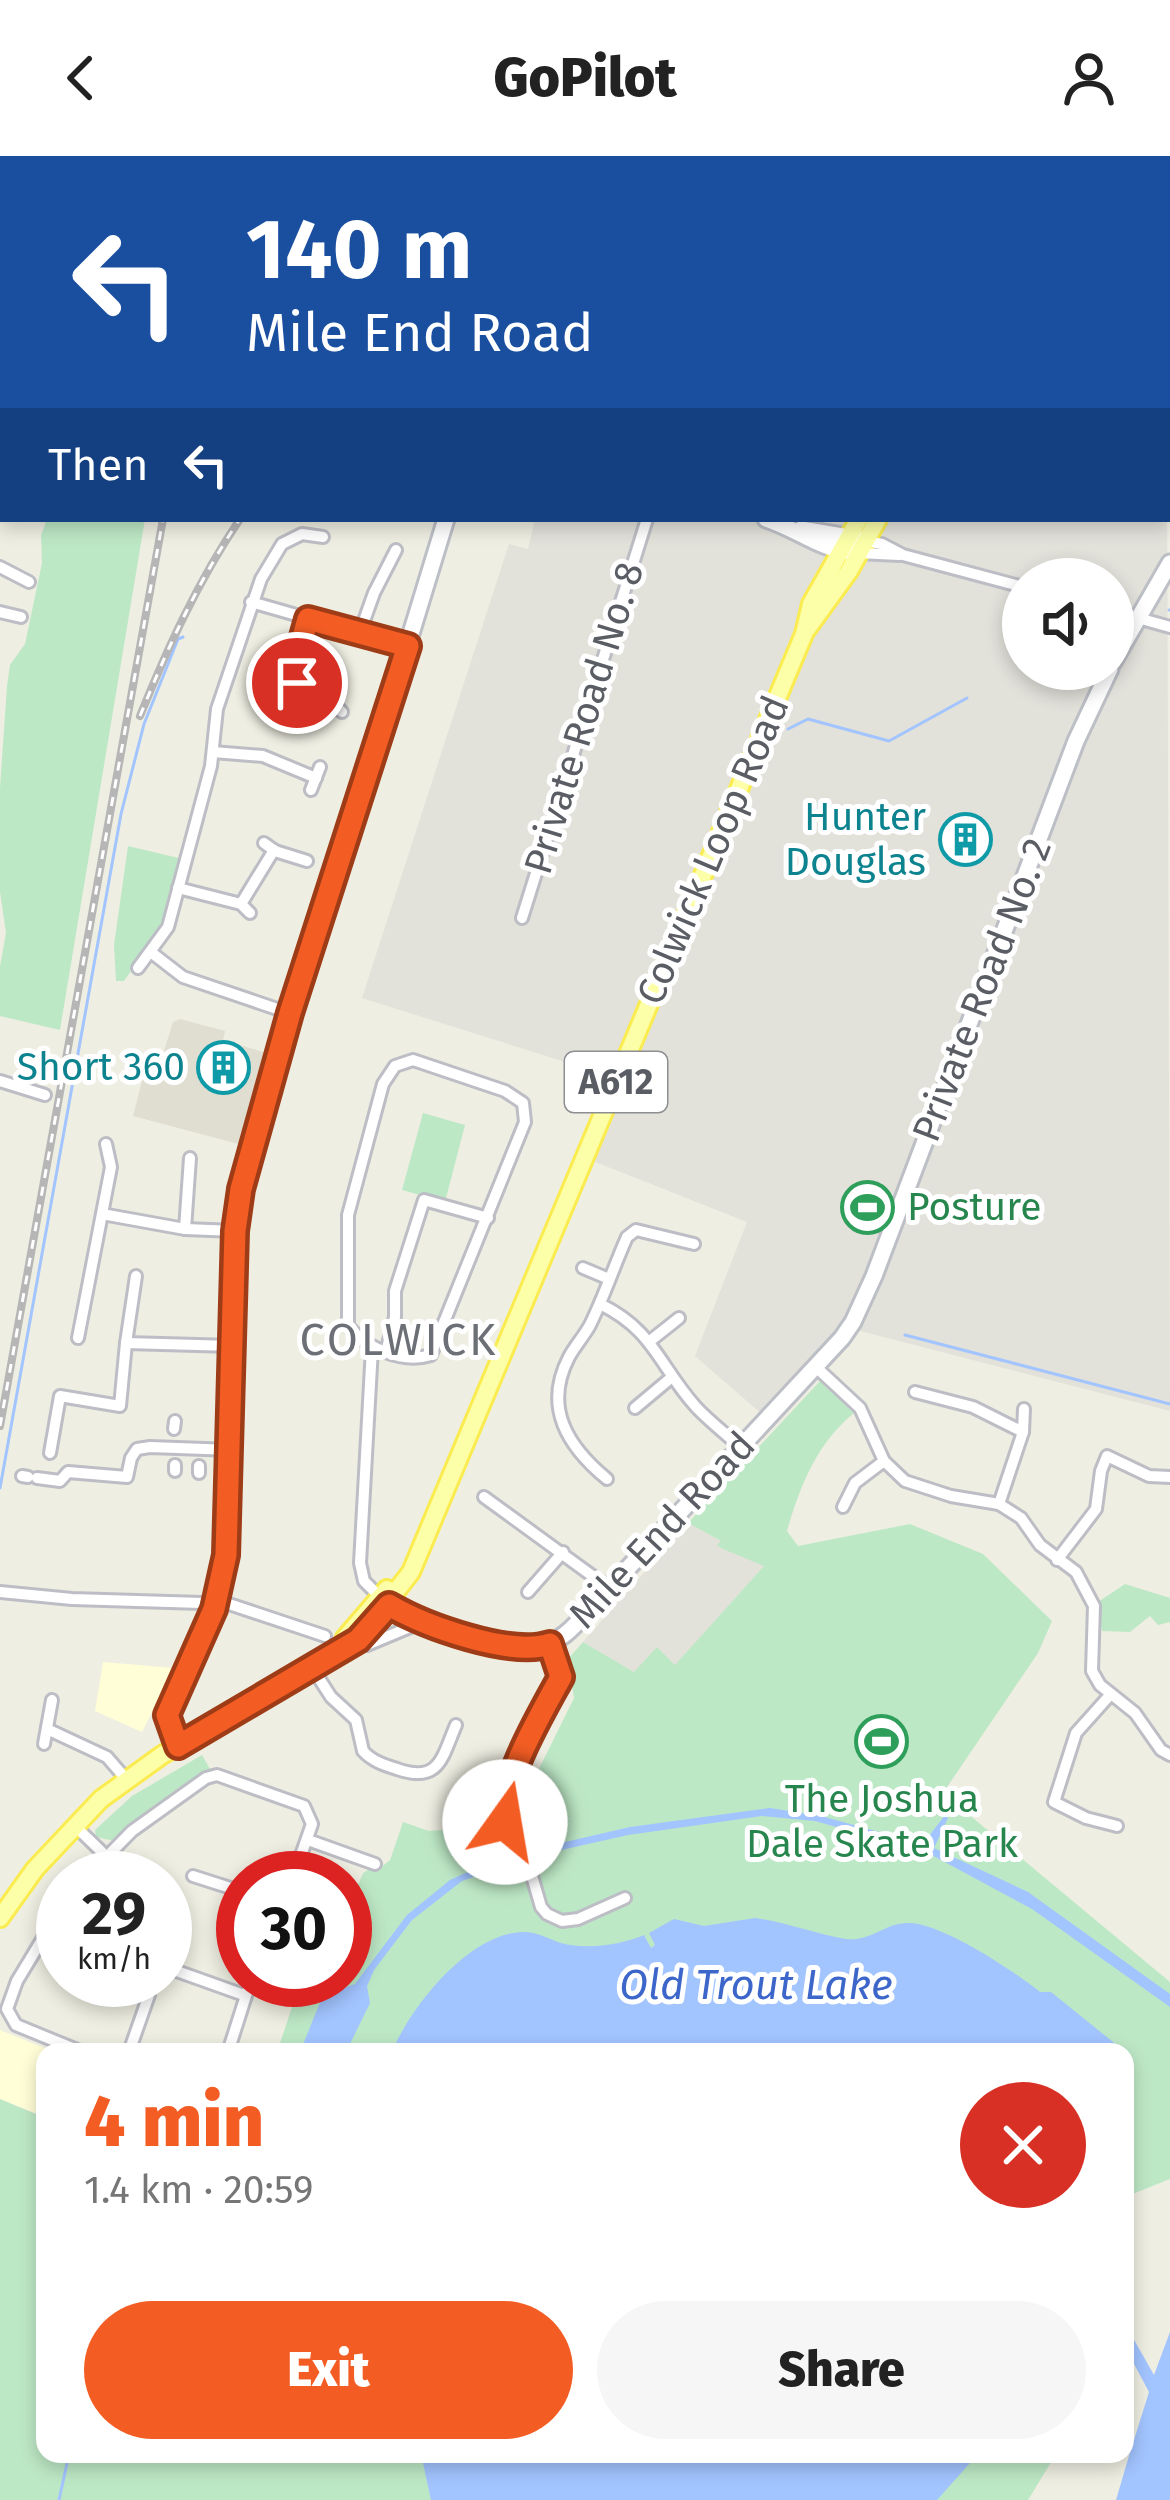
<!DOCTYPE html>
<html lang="en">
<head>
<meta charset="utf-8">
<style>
	body { margin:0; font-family:"Fira Sans",sans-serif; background:#f6f6f6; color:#222; height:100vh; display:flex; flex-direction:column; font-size:45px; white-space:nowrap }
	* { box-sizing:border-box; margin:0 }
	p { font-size:39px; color:#767676 }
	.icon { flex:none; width:66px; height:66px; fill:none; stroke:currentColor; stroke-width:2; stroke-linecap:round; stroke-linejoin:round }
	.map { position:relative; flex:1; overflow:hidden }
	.drawer { position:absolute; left:36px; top:1887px; width:1098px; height:420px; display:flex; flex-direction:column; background:#fff; border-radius:24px; box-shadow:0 6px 18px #0003 }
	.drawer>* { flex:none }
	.banner { position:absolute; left:0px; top:0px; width:1170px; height:366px; box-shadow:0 6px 18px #0003; background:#1a4fa0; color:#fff; overflow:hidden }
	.tools { position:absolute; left:1002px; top:402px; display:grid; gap:24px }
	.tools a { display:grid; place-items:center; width:132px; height:132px; border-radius:50%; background:#fff; box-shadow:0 6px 18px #0003; font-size:60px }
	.speed { position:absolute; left:36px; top:1695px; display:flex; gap:24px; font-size:60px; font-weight:700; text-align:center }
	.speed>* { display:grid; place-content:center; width:156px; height:156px; border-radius:50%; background:#fff; box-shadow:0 6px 18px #0003; line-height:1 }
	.speed small { font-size:30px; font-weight:400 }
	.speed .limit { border:18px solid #d22; background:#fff; color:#111 }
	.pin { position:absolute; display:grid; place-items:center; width:102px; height:102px; color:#fff; margin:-51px; border:6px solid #fff; border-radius:50%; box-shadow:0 3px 12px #0007 }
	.me { position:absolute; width:132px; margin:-66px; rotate:13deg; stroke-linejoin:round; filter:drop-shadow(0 0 9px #0008) }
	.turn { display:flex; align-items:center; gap:42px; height:252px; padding:0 48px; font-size:54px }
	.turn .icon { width:156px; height:156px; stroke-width:2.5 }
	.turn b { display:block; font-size:84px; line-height:102px }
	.then { display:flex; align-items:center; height:114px; padding:0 48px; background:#0003; gap:24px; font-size:45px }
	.round { display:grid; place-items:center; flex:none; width:126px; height:126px; border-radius:63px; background:#f6f6f6 }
	.overview { display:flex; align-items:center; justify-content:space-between; height:204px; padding:0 48px }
	h1 { font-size:72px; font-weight:800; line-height:90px; color:#f35d24 }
	.action { display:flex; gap:24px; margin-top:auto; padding:24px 48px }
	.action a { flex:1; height:138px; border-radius:72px; background:#f35d24; color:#fff; font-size:48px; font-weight:800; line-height:138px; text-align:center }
	.action a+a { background:#f6f6f6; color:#222 }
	header { display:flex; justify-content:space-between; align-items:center; height:156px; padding:0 48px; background:#fff; font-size:54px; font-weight:800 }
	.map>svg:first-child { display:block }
	.commercial { fill:#fffed7 }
	.industrial { fill:#e2e1da; fill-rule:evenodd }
	.education { fill:#dfded1 }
	.green { fill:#bde8c6 }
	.water { fill:#a2c4ff }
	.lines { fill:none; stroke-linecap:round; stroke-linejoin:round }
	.stream { stroke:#a2c4ff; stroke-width:3 }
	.street-casing { stroke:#bdbec5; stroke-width:16 }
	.secondary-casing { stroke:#bdbfc7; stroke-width:21 }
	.primary-casing { stroke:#faec50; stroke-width:22 }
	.street { stroke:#fff; stroke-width:10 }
	.secondary { stroke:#fff; stroke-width:15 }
	.primary { stroke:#fcffa7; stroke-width:16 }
	.rail-casing { stroke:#b6b6b7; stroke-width:8 }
	.rail { stroke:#fff; stroke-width:3; stroke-dasharray:9; stroke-linecap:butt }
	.route-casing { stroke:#9e3c17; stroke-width:30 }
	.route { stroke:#f35d24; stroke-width:21 }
	.labels { text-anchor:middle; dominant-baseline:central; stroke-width:10; stroke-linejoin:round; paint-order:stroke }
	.shield { fill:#fff; stroke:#8c8e92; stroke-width:3 }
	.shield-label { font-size:36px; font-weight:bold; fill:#5b5d64 }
	.street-label { font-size:39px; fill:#5b5d64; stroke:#fff }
	.culture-label { font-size:39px; fill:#0d838f; stroke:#fff; text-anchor:end }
	.leisure-label { font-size:39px; fill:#27864d; stroke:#fff; text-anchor:start }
	.water-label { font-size:42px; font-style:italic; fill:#3d66ca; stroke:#fff }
	.quarter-label { font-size:45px; letter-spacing:3px; fill:#6c6f76; stroke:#fff }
</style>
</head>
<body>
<header><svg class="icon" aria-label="back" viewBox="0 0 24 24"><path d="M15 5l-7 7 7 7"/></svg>GoPilot<svg class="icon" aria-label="person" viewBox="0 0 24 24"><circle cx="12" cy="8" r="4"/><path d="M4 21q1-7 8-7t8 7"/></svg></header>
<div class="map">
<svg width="1170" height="2344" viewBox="0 0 1170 2344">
	<rect width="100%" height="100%" fill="#efeee2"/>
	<g class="commercial">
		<path d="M103 1506 174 1512 142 1576 95 1555Z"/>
		<path d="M0 1874 54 1896H45V1961L0 1943Z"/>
	</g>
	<g class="industrial">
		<path d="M1167 310 1170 1255 845 1171 763 1259 695 1200 747 1066 593 1005 626 925 362 842 509 388 528 393 535 363H1167ZM1023 423H1113V513H1023Z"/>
		<path d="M688 1367 765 1409 675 1510 634 1516 583 1486Z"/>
	</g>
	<path class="education" d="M180 863 225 875 223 884 270 898 242 989 133 960 150 894 163 898 173 866Z"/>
	<g class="green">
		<path d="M47 363H145L60 874 0 860V810L6 777 0 736V632L7 530 10 509 25 488 42 407 41 379Z"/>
		<path d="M128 690 183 703 166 765 124 825H116L114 789Z"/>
		<path d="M423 957 465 969 445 1046 402 1034Z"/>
		<path d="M820 1225 854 1257C817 1287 800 1330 787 1375L798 1390 910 1368 983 1398 1052 1465 1038 1497 943 1637 1170 1826V2023L1125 2041V1896H277L301 1824H345V1742L352 1726 359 1727 363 1717 373 1711 379 1713 390 1704 403 1666 429 1675 451 1673 457 1664 504 1634 527 1653 531 1651 530 1631 574 1542 568 1503 583 1486 634 1516 657 1491 675 1509 764 1410 723 1393 717 1389 721 1385 688 1367Z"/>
		<path d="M1125 1428 1170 1442V1466L1158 1469 1150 1460 1130 1476 1102 1475 1098 1446Z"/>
		<path d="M202 1599 210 1613 180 1631 114 1685 96 1681 95 1674 132 1640Z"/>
		<path d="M0 1943 45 1962V2298H1056L1028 2344H0Z"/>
	</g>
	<g class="water">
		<path d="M770 1652 821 1660 923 1688 945 1659 948 1662 934 1692 1028 1736 1170 1838V1851L1032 1753 928 1697 815 1665 762 1660 628 1679 526 1702 462 1725 412 1764 374 1814 367 1830 370 1847 346 1896H300L323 1839 355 1828 407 1759 450 1724 501 1701 630 1671Z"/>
		<path d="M755 1762C786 1766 815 1778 846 1783 871 1786 884 1767 908 1767 940 1766 1014 1815 1040 1836H1051L1113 1886 1120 1896H392C410 1851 471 1774 526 1776 539 1777 549 1783 561 1787 586 1794 621 1789 644 1779L651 1792 655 1789 649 1777 674 1763 704 1770Z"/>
		<path d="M1125 2168 1154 2219 1170 2176V2344H1116L1131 2293 1126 2289 1128 2284H1134L1149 2236 1125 2191Z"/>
		<path d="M421 2298H978L937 2344H431Z"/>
	</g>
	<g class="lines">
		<g class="stream">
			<path d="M1169 454H1170"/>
			<path d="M788 573 808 563 889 585 967 542"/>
			<path d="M905 1179 1170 1248"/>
			<path d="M0 1332 121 658 144 568 178 483 183 481"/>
			<path d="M59 2344 69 2298"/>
		</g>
		<defs>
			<g id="street">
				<path d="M302 0H344"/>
				<path d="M405 0V3"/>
				<path d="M15 3 20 0"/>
				<path d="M75 3 76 0"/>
				<path d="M280 3 281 0"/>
				<path d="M954 3 959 0"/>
				<path d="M0 13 3 11"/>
				<path d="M0 269 3 264"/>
				<path d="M0 304 3 298"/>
				<path d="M866 385 882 388 903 399 1023 431"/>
				<path d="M859 397 899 399"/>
				<path d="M0 411 29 426"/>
				<path d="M251 446 408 491"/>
				<path d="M1113 455 1170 471"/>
				<path d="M0 456 21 461"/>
				<path d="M308 463 295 509 297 527 328 542 342 556"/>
				<path d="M360 476 374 437 396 394"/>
				<path d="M213 596 263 600 316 622"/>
				<path d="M311 634 320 611"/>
				<path d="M264 687 275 695 307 705"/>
				<path d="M178 732 241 748 250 757"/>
				<path d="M241 748 274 694"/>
				<path d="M522 762 647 363"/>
				<path d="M152 797 183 821 289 857"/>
				<path d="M138 812 168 771 211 610 217 553 261 423 282 388 302 378 323 381"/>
				<path d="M413 904 505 935 523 947 525 966 434 1191 431 1199C402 1208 366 1192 348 1170V1059L383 928 395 910Z"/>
				<path d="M0 925 45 939"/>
				<path d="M102 1058 185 1073 235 1075"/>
				<path d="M185 1073 190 1002"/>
				<path d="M583 1112 609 1123"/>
				<path d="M600 1148C654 1174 659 1210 696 1251 709 1265 725 1277 739 1290"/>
				<path d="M78 1182 111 1011 106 988"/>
				<path d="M650 1185 679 1162"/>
				<path d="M126 1187 136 1120"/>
				<path d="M372 1192 360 1407 364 1425 381 1442"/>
				<path d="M386 1196 395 1161V1135L424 1044 488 1062"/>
				<path d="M817 1212 860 1252 884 1305 905 1325 951 1340 999 1348 1021 1362 1040 1389 1076 1416 1094 1450 1092 1515 1100 1529 1135 1557 1161 1594 1170 1599"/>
				<path d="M915 1236 973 1251 1023 1276 999 1348"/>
				<path d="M635 1252 672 1221"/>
				<path d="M174 1273 175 1265"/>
				<path d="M1023 1276 1024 1253"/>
				<path d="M50 1297 60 1240 120 1250 126 1187 233 1190"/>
				<path d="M175 1315V1309"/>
				<path d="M199 1317V1310"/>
				<path d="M22 1320 28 1321"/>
				<path d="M37 1322 60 1325 68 1316 127 1321 131 1302 137 1293 150 1291 232 1294"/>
				<path d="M607 1323C567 1290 543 1251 569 1201 575 1190 584 1180 590 1169 604 1141 614 1110 627 1081L636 1074 694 1088"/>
				<path d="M484 1341 609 1432"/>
				<path d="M843 1351 855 1327 884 1305"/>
				<path d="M1057 1404 1096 1353 1101 1315 1107 1300 1149 1320 1170 1321"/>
				<path d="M0 1436 72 1443 202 1447 214 1453"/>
				<path d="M528 1436 563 1396"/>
				<path d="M217 1444 325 1480"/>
				<path d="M550 1488 561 1521 512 1623 503 1649 505 1667 532 1720 541 1751 547 1758 562 1765 578 1763 625 1742"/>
				<path d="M367 1489 422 1466"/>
				<path d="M313 1513 331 1541 356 1564 363 1595C372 1605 384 1609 397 1613 440 1628 442 1601 456 1569"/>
				<path d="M1110 1539 1076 1577 1054 1646 1086 1662 1117 1670"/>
				<path d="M47 1573 107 1601 126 1623"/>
				<path d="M44 1588 52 1544"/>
				<path d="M74 1669 106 1700"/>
				<path d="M308 1684 375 1708"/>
				<path d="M193 1720 243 1736"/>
				<path d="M86 1722 132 1675 206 1622 217 1619 304 1650 312 1668 293 1722"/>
				<path d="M63 1749 17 1825 7 1853 16 1869 82 1896"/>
				<path d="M165 1768 168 1769"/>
				<path d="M171 1813 244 1839"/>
				<path d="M129 1896 149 1839"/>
				<path d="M228 1896 251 1824"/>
			</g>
			<g id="secondary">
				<path d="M516 0 519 3"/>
				<path d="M0 201 3 200"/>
				<path d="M1167 232 1170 234"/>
				<path d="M766 363C795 372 820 393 850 396"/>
				<path d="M801 373 860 383"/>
				<path d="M1113 506 1170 407"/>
				<path d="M381 1442C409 1463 506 1499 540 1491 562 1486 577 1467 591 1452L842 1182 853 1166 874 1120 1076 585 1110 513"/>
				<path d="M178 1590 167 1559 168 1550 214 1453 226 1399 232 1298 235 1075 241 1033 289 857 352 671 446 363"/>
			</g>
			<g id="primary">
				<path d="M1147 3 1149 0"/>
				<path d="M807 473 849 415 878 363"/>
				<path d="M345 1482 387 1433"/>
				<path d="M0 1762 35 1713 101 1643 162 1599 358 1484 411 1416 804 478 811 448 859 363"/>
			</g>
		</defs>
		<use href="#street" class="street-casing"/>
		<use href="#secondary" class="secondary-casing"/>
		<use href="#primary" class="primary-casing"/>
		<use href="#street" class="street"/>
		<use href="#secondary" class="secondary"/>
		<use href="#primary" class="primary"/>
		<defs>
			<g id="rail">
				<path d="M221 3 222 0"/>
				<path d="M577 3 582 0"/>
				<path d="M627 3 632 0"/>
				<path d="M140 560C168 491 198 425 240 363"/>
				<path d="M0 1270 163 363"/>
			</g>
		</defs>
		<use href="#rail" class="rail-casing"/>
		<use href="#rail" class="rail"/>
	</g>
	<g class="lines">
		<defs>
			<path id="route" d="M297 527 295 509 308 463 408 490 290 857 241 1033 235 1075 226 1399 214 1453 167 1559 178 1590 358 1484 389 1449C425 1470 510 1501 550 1488L561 1521C542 1556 499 1628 505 1666"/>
		</defs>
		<use href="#route" class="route-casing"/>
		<use href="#route" class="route"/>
	</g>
	<defs>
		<symbol id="building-ring" viewBox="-11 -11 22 22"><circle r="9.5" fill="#fff" stroke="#0f9aa8" stroke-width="1.5"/><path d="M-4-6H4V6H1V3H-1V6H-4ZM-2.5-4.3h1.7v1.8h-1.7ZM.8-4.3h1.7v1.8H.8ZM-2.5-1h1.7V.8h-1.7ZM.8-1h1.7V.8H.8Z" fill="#0f9aa8"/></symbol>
		<symbol id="stadium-ring" viewBox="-11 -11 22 22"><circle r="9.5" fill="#fff" stroke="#2e9e5b" stroke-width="1.5"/><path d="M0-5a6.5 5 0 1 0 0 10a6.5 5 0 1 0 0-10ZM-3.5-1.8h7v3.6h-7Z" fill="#2e9e5b"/></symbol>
	</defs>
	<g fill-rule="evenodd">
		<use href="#building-ring" x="936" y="654" width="59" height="59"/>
		<use href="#building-ring" x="194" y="882" width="59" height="59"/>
		<use href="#stadium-ring" x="838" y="1022" width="59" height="59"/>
		<use href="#stadium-ring" x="852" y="1556" width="59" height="59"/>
	</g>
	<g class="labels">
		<rect class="shield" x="565" y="896" width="102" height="60" rx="9"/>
		<g class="shield-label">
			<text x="616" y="926">A612</text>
		</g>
		<g class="street-label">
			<text transform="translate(584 562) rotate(-73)">Private Road No. 8</text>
			<text transform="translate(713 694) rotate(-67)">Colwick Loop Road</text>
			<text transform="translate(982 834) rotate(-69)">Private Road No. 2</text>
			<text transform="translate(662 1374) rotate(-47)">Mile End Road</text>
		</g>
		<g class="culture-label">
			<text x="926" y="661">Hunter<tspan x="926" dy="45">Douglas</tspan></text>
			<text x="185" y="911">Short 360</text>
		</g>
		<g class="leisure-label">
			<text x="907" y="1051">Posture</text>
			<text x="882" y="1643" text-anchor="middle">The Joshua<tspan x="882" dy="45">Dale Skate Park</tspan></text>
		</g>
		<g class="water-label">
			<text x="756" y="1829">Old Trout Lake</text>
		</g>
		<g class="quarter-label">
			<text x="399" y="1184">COLWICK</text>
		</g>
	</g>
</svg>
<div class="tools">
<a><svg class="icon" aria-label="sound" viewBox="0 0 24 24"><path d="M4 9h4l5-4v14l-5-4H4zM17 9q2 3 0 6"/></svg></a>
</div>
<div class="speed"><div>29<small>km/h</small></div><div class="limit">30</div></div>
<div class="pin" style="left:297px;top:527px;background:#d93025"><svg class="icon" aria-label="arrive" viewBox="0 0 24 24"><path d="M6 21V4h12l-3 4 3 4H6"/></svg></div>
<svg class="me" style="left:505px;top:1666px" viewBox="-20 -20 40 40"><circle r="19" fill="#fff"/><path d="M0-13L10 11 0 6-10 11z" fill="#f35d24"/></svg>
<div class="banner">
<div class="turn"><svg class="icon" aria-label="left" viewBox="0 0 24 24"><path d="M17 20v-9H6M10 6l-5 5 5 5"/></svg><div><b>140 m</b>Mile End Road</div></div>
<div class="then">Then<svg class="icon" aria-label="left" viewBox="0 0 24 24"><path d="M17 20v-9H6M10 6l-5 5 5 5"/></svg></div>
</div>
<section class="drawer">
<div class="overview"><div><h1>4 min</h1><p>1.4 km · 20:59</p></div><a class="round" style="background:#d93025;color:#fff"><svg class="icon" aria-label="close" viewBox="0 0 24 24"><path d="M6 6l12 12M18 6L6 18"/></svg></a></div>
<div class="action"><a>Exit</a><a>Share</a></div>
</section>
</div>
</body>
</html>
